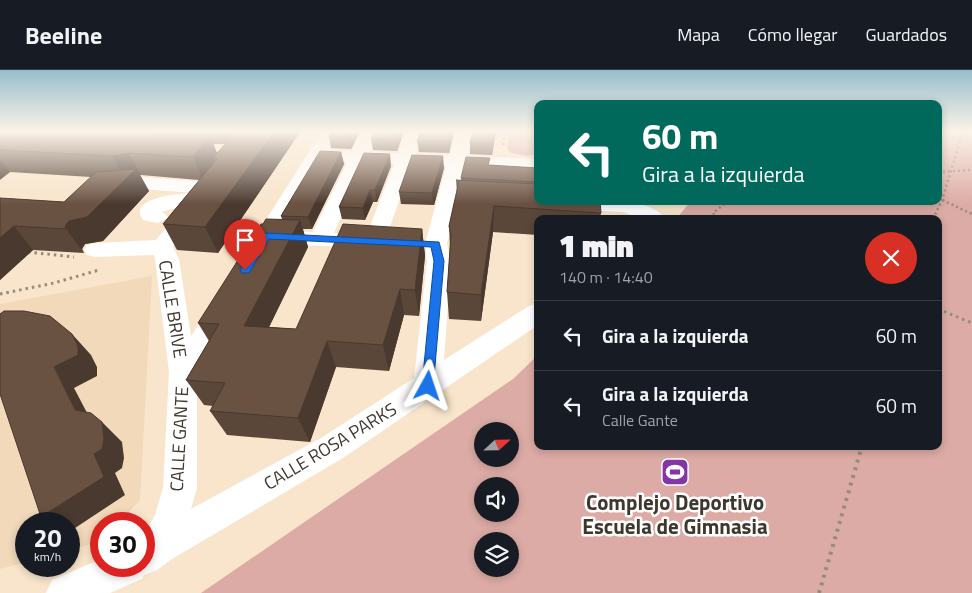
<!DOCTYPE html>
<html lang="es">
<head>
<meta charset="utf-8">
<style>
	body { margin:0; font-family:"Titillium Web",sans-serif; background:#242831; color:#f1f3f6; height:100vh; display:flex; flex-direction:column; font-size:19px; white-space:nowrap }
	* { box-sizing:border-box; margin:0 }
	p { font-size:16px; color:#9ea1a6 }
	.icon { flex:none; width:28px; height:28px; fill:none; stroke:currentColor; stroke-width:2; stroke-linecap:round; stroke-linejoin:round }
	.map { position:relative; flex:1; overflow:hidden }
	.drawer { position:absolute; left:534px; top:145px; width:408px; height:235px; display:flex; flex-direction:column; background:#171b24; border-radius:10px; box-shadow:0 2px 8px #0003 }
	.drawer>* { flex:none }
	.top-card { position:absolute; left:534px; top:30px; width:408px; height:105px; border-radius:10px; box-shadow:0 2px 8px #0003; background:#00695c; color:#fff; overflow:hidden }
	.needle { width:32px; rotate:68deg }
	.buttons { position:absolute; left:474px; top:352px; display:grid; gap:10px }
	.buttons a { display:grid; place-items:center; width:45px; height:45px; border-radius:50%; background:#171b24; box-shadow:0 2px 8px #0003; font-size:25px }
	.speed { position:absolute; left:15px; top:442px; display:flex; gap:10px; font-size:25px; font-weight:700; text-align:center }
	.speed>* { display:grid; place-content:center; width:65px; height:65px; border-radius:50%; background:#171b24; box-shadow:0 2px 8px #0003; line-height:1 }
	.speed small { font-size:12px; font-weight:400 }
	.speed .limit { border:8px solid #d22; background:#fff; color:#111 }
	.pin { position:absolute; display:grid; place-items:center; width:42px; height:42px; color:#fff; margin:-51px -21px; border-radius:50% 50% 50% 0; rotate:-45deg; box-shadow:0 0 5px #0007 }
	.pin .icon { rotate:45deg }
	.me { position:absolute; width:55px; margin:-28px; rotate:5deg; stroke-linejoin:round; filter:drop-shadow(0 0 4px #0008) }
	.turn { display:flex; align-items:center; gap:18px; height:105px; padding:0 25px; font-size:22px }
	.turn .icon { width:65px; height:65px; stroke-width:2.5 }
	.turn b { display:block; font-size:35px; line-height:42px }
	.round { display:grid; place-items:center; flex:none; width:52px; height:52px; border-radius:26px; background:#242831 }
	.head { display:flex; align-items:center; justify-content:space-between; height:85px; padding:0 25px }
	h1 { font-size:30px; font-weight:800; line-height:38px }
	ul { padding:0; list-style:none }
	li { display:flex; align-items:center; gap:15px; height:70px; padding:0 25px; border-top:1px solid #363941 }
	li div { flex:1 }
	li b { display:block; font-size:19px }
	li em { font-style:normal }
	header { display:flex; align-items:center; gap:30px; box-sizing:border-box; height:70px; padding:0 25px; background:#171b24; border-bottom:1px solid #363941 }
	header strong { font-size:24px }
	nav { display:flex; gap:28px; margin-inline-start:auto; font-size:18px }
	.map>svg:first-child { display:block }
	.built { fill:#f1d9b9 }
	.green { fill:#dcaba5; fill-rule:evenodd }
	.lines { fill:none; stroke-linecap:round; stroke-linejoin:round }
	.path-far2 { stroke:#988b7a; stroke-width:2.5; stroke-dasharray:2 3; stroke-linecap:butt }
	.path-far1 { stroke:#988b7a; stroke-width:3; stroke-dasharray:2.5 4; stroke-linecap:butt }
	.path { stroke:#988b7a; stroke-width:4; stroke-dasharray:3 5; stroke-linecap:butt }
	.minor { fill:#fff; fill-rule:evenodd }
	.wall { fill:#5b473a; fill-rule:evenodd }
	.shaded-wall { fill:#4a392f }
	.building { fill:#6a5243; stroke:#4a392f }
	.route { fill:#1a73e8; stroke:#114b97 }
	.labels { text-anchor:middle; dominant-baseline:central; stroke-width:5; stroke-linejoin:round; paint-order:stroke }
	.street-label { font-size:18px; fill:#3e372d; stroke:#fff }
	.near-poi-label { font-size:21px; font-weight:bold; fill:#3e372d; stroke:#fff }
</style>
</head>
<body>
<header>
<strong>Beeline</strong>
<nav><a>Mapa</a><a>Cómo llegar</a><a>Guardados</a></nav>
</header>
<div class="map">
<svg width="972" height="523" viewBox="0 0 972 523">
	<rect width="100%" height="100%" fill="#f8e5cb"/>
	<path class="built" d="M152 206 140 430 117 454H101V469L99 472 69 480V454H26V492L0 499V234Z"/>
	<g class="green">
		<path d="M509 61H537L536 84 527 86 511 83 507 78Z"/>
		<path d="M938 61H972V523H201L513 309 537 286 538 376H938V149H676L691 131H938ZM510 361V389H482V361ZM510 416V444H482V416ZM510 471V499H482V471Z"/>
	</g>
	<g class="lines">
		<g class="path-far2">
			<path d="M938 62 961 69"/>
			<path d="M503 75 505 61"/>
			<path d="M938 102 972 100"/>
			<path d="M938 128 972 144"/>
			<path d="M717 149 713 143 728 131"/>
			<path d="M933 149 942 130 963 61"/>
		</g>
		<g class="path-far1">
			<path d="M28 182 74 187"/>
			<path d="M0 224 54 213 99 200"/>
			<path d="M938 239 972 253"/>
		</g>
		<path class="path" d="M819 523 862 376"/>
		<g class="minor">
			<path d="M322 61H340L328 80 352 81 362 61H380L370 82 398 83 406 61H424L416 84 450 85 456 61H474L468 86 538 89V101L465 97 447 174 451 191 444 290 529 236 538 233V255L343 388 172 489 157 500 144 505 142 509 110 523H46L52 510 101 489V496H144V465L155 445 163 418 169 302 155 189 154 185 95 187 87 185 84 180 87 175 95 173 156 170 184 136 161 142 164 143 168 147 164 151 157 153 143 150C126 127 182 123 195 123L141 119 113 124 106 122 103 118 106 114 141 107 209 112 216 114 219 118 216 122 201 123 206 125 209 129 206 133 196 135 201 140 173 177 179 189 191 266 215 229 224 226 233 229 237 235 197 303V418L191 439 321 368 414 308 427 191 425 174 446 96 412 95 383 176 370 178 273 174 266 185 258 187 250 185 247 180ZM322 91 347 92 313 162 281 161ZM365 93 394 94 367 164 334 163Z"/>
			<path d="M555 131C581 131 648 125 664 147L662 149H639L624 142 564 139 557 137 554 133Z"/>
		</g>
	</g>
	<g class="wall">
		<path d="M0 61H299L300 62 218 183 177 180 163 154 199 110 141 105H140L149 121 103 171 85 174 82 179 84 183 33 180 0 210V128L64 132 91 107 10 102 0 110ZM213 74H225L217 83Z"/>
		<path d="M332 61H360L351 79 331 78 329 67Z"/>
		<path d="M404 61 397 81 373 80 371 69Z"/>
		<path d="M454 61 449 83 419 82 417 71Z"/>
		<path d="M496 61 492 85 470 84V73Z"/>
		<path d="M341 82 344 94 312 159H303L308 177 269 257 296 259 422 159 425 186 419 246 404 245 389 301 336 297 310 372 227 365 210 341 213 336 204 335 186 310 209 271 198 253 263 154 282 149 281 146Z"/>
		<path d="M490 95 538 98V131L601 143 600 149H538V165L493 162 481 251 449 249 447 222 450 176 449 156 457 122 456 110H461V108Z"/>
		<path d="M391 96 377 132H373L365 150 342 149 339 137Z"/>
		<path d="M444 98 434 135 401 134 399 122Z"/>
	</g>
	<g class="shaded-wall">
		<path d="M275 61 300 62 218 183 205 157Z"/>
		<path d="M352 61H360L351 79 348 68Z"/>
		<path d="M398 61H404L397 81 395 70Z"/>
		<path d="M451 61H454L449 83 448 72Z"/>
		<path d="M494 61H496L492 85V74Z"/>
		<path d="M210 66 219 88H213L215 93 203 110 193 87Z"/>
		<path d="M341 82 344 94 312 159 308 147Z"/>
		<path d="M129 83 141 105H140L149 121 103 171 85 174 82 179 84 183 66 159 65 156 69 151 125 108 112 86Z"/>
		<path d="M390 84 391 96 377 132 375 120Z"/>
		<path d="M443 86 444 98 434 135 432 123Z"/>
		<path d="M0 89 10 102 0 109Z"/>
		<path d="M370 120 373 132 365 150 363 138Z"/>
		<path d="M494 136 493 162 481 251V225Z"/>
		<path d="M300 150 308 177 257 282 244 256Z"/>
		<path d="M14 156 33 180 0 210V168Z"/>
		<path d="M422 159 425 186 419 246 415 220Z"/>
		<path d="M400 219 404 245 389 301 383 275Z"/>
		<path d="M72 264 91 285 97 297V306L74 318 96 360 75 340 54 297Z"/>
		<path d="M327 271 336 297 310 372 298 348Z"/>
		<path d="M102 352 122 372 124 388 122 398 115 403 125 425 69 462V454H52L41 447 94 384Z"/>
	</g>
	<g class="building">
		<path d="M0 61H108L210 66 193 87 129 83 112 86 0 80Z"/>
		<path d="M233 61H275L205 157 163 154 217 89 213 88 229 70Z"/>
		<path d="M332 61H352L348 68 329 67Z"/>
		<path d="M375 61H398L395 70 371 69Z"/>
		<path d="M421 61H451L448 72 417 71Z"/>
		<path d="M473 61H494L492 74 470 73Z"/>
		<path d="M320 81 341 82 308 147 281 146Z"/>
		<path d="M364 83 390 84 375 120H370L363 138 339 137Z"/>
		<path d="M412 85 443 86 432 123 399 122Z"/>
		<path d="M466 87 490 88 488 95 538 98V112L461 108Z"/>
		<path d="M136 99 87 147 69 151 65 156 66 159 14 156 0 168V128L64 132 96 102Z"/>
		<path d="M456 110 538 114V131H600L601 143 494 136 481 225 447 222 451 165 449 156 459 111Z"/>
		<path d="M266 149 300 150 244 256 296 259 343 154 422 159 415 220 400 219 383 275 327 271 298 348 210 341 225 313 186 310 219 254 198 253 261 154H263Z"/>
		<path d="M4 241H24L50 246 72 264 78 276V285L54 297 75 340 91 343 102 352 104 369 102 379 94 384 104 407 41 447 0 324V244Z"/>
	</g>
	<linearGradient id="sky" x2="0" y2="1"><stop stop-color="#97becc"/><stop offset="0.46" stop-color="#fcf3e8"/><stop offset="1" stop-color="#fcf3e8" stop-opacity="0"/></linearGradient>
	<rect width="972" height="134" fill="url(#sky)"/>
	<path class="route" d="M266 163 439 172 444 191 433 319H424L422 316 434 191 431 177 269 169 249 203H242L240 200 263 164Z"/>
	<defs>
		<symbol id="stadium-square" viewBox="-11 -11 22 22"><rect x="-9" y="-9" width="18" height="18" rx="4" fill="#8334a5" stroke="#fff"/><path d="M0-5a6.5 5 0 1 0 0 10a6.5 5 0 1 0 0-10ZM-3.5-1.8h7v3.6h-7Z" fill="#fff"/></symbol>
	</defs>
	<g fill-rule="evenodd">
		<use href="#stadium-square" x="659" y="386" width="32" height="32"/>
	</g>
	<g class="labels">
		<g class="street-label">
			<text transform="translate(173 239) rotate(81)">CALLE BRIVE</text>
			<text transform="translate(179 369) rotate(-87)">CALLE GANTE</text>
			<text transform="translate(330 376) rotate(-31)">CALLE ROSA PARKS</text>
		</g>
		<g class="near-poi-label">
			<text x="675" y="432">Complejo Deportivo<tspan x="675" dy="24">Escuela de Gimnasia</tspan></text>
		</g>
	</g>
</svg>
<div class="buttons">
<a><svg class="needle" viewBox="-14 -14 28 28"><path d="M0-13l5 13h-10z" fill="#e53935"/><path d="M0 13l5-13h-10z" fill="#9ea1a6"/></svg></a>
<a><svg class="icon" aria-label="sound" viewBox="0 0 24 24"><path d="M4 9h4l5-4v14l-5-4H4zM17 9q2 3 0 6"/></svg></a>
<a><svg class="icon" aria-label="layers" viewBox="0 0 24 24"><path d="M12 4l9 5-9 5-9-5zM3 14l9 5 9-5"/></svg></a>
</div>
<div class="speed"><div>20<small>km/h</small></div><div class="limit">30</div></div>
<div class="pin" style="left:245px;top:200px;background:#d93025"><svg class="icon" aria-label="arrive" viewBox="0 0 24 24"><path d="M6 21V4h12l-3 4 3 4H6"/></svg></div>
<svg class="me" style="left:428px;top:316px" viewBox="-20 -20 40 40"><path d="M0-17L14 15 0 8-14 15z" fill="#1a73e8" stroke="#fff" stroke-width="4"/></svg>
<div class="top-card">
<div class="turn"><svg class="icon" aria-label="left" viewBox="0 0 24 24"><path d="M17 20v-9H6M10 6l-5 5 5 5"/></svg><div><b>60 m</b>Gira a la izquierda</div></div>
</div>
<section class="drawer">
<div class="head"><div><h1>1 min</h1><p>140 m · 14:40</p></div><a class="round" style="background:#d93025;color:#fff"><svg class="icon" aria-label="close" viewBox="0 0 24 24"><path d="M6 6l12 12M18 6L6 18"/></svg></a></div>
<ul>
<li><svg class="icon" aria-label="left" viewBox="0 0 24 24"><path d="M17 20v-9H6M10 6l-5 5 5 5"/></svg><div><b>Gira a la izquierda</b></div><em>60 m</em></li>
<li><svg class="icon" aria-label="left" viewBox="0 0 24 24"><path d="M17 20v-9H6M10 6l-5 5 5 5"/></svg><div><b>Gira a la izquierda</b><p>Calle Gante</p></div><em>60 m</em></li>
</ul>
</section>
</div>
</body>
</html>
